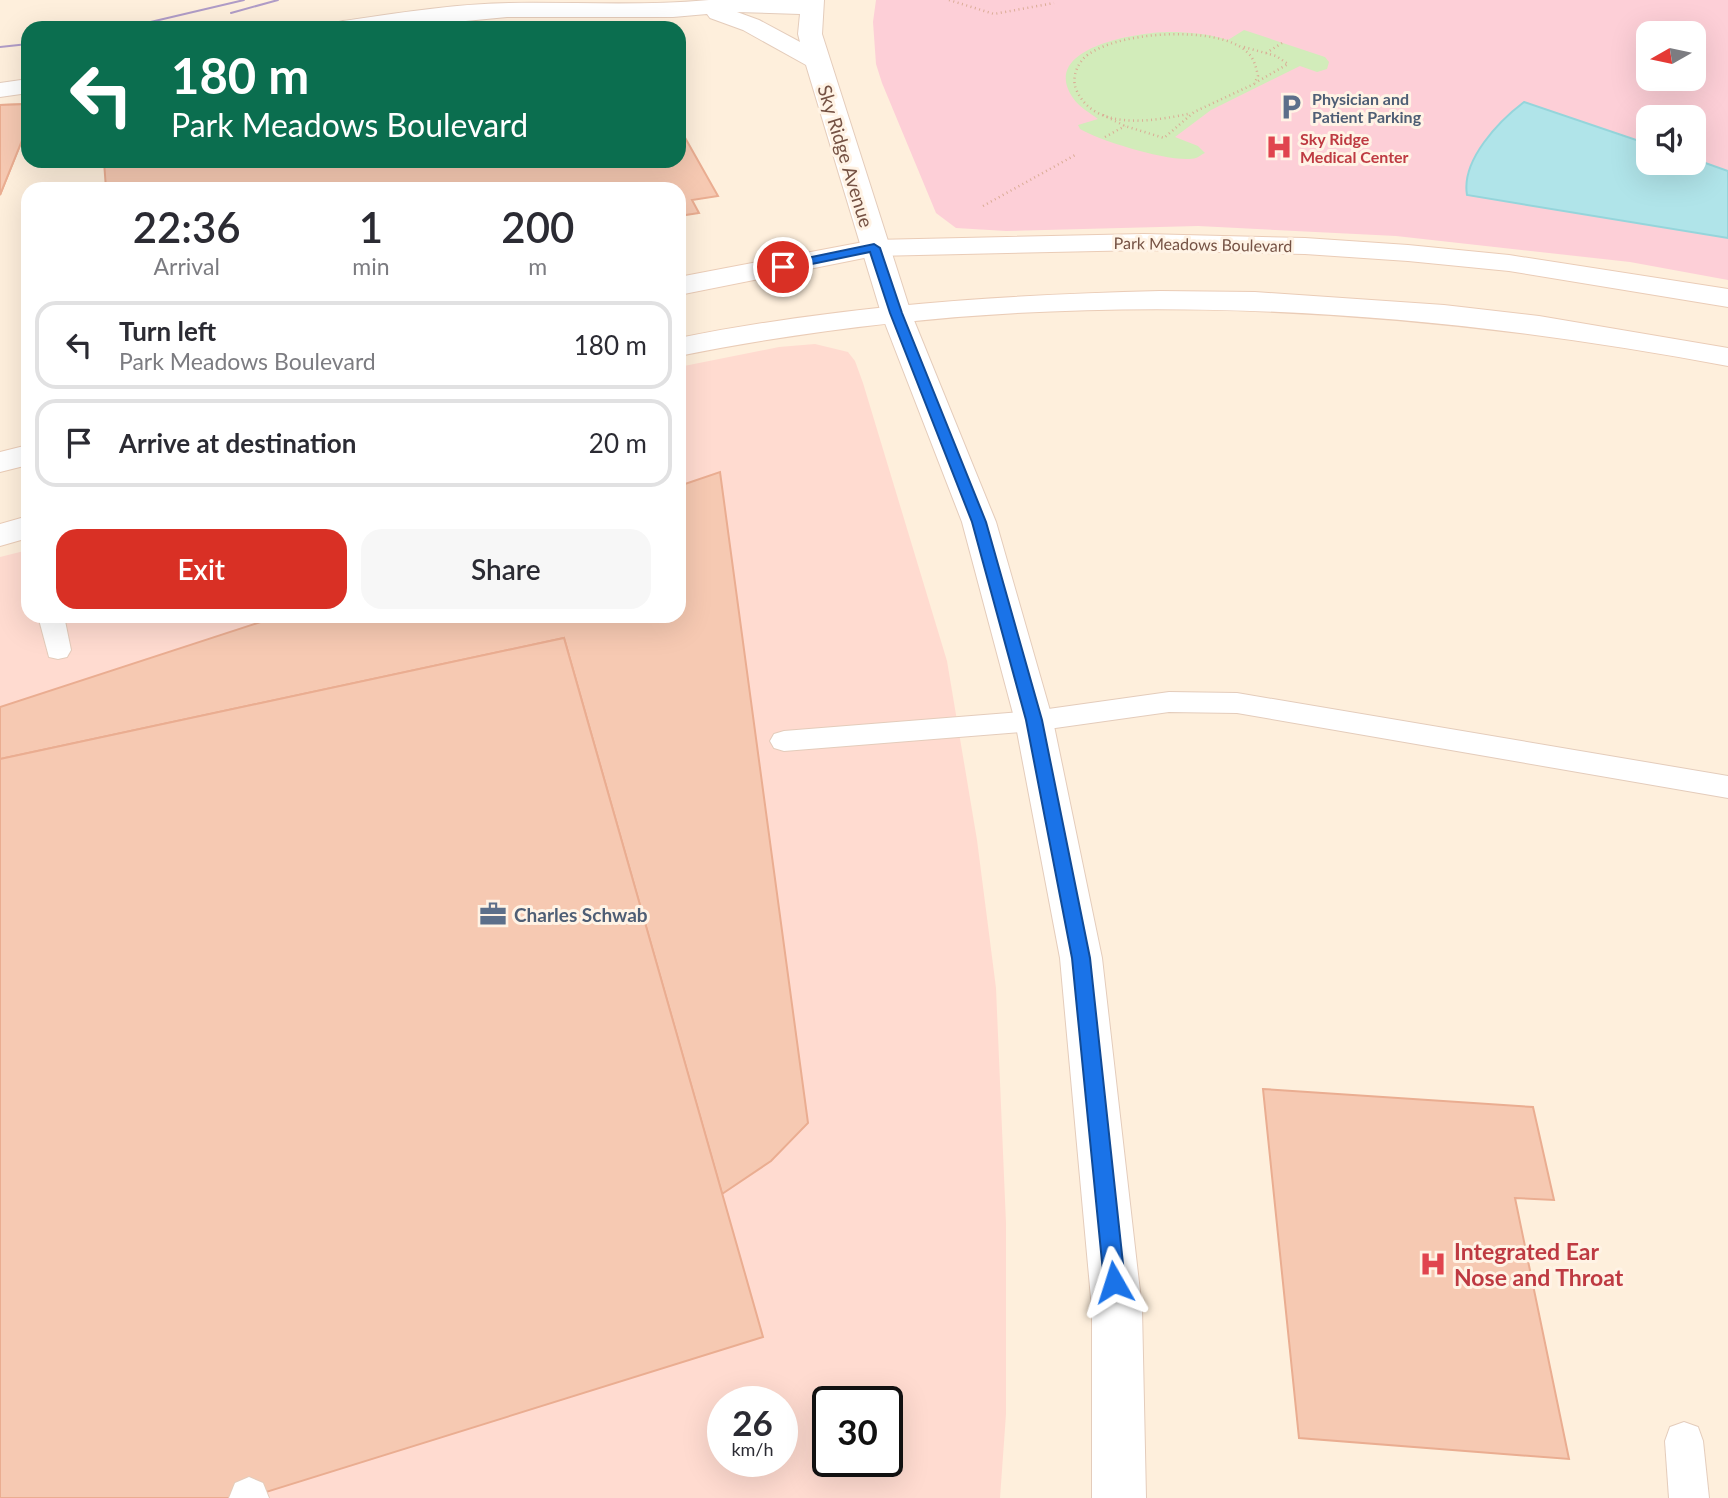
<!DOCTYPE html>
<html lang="en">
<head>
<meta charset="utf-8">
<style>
	body { margin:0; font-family:Lato,sans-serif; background:#f7f7f7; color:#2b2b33; height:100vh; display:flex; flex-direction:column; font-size:26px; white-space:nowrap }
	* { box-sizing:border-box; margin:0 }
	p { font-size:23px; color:#7c7c81 }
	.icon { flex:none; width:38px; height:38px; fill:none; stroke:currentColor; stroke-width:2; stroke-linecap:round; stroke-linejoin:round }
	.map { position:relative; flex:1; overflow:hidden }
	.panel { position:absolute; left:21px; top:182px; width:665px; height:441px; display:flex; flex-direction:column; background:#fff; border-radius:21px; box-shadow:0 7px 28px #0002 }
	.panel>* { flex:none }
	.guide { position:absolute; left:21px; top:21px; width:665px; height:147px; border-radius:21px; box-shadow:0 7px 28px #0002; background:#0b6e4f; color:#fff; overflow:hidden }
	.needle { width:46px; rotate:261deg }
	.tools { position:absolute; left:1636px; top:21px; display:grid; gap:14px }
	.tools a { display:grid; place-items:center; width:70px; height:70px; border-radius:14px; background:#fff; box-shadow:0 7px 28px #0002; font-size:35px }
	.speed { position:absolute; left:707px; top:1386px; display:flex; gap:14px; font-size:35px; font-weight:700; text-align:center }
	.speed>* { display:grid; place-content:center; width:91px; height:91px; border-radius:50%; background:#fff; box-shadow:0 7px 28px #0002; line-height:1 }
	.speed small { font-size:18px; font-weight:400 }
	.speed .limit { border:4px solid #111; border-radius:10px; background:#fff; color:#111 }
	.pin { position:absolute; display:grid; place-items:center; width:60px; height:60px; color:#fff; margin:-30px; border:4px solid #fff; border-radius:50%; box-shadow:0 2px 7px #0007 }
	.me { position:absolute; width:77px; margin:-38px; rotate:354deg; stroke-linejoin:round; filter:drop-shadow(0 0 5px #0008) }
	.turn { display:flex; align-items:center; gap:24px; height:147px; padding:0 35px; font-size:32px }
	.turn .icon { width:91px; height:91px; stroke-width:2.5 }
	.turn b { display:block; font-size:49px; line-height:60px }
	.eta { display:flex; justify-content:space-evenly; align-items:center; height:119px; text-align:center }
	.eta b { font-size:42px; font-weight:600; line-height:49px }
	.primary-button { display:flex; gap:14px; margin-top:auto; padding:14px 35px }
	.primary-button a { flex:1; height:80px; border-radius:21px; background:#d93025; color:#fff; font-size:28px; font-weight:600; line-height:80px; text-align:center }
	.primary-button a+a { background:#f7f7f7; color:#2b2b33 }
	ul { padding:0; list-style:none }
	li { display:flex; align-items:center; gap:21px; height:88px; margin:0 14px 10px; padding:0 21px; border:4px solid #e1e1e2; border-radius:21px }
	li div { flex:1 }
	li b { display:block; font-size:26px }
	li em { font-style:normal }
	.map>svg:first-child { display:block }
	.commercial { fill:#ffdbd0; fill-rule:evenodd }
	.medical { fill:#fdcfd7; fill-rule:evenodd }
	.green { fill:#d2ecba }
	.water { fill:#b0e4e9; stroke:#95d5db; stroke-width:2 }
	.building { fill:#f6c9b2; stroke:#eaad91; stroke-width:2 }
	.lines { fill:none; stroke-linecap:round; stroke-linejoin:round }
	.lane-casing { stroke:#e4ccbb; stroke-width:2 }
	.street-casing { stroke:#e4ccbb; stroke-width:2 }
	.secondary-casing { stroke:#eaccb7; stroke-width:2 }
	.path { stroke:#daac95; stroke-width:2.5; stroke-dasharray:1 3.5; stroke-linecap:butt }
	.lane { fill:#fff; fill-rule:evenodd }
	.street { fill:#fff; fill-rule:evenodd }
	.secondary { fill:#fff; fill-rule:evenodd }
	.tram { stroke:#b09cc7; stroke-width:2 }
	.route { fill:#1a73e8; stroke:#114b97; stroke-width:2 }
	.labels { text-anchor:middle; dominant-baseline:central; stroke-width:6; stroke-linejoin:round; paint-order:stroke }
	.far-service-label { font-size:16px; font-weight:bold; fill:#4e5e75; stroke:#fff3e5; text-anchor:start }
	.far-health-label { font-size:16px; font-weight:bold; fill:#be3a42; stroke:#fff3e5; text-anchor:start }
	.far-street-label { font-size:16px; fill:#755244; stroke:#fff3e5 }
	.street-label { font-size:19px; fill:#755244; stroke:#fff3e5 }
	.service-label { font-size:19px; font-weight:bold; fill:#4e5e75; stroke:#fff3e5; text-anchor:start }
	.near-health-label { font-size:23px; font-weight:bold; fill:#be3a42; stroke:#fff3e5; text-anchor:start }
</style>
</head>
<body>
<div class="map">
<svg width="1728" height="1498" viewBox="0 0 1728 1498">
	<rect width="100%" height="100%" fill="#feefdc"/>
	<path class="commercial" d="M815 344 848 352 855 361 863 383 947 661 977 840 996 988 1006 1223V1414L1000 1498H0V557L28 550V616H679V367L779 347ZM723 1402H782V1461H723ZM828 1402H887V1461H828Z"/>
	<path class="medical" d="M876 0H1728V280L1630 262 1396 236 1198 226 1006 231 956 228 936 213 882 83 876 64 873 22ZM1648 33H1694V79H1648ZM1648 117H1694V163H1648Z"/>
	<path class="green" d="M1244 30 1325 57 1329 62 1327 69 1317 72 1300 66 1211 110 1175 137 1198 146 1205 153C1204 153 1197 158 1196 158 1174 164 1100 141 1080 129L1078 125 1098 119C1090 113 1079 107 1073 98 1038 47 1140 32 1169 32 1190 32 1209 34 1228 40Z"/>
	<path class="water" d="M1524 102 1648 144V163H1694V159L1728 171V238L1467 195C1461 160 1499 121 1524 102Z"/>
	<g class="building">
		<path d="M28 104V138H23L0 195V105Z"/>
		<path d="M28 104V138H23L0 195V105Z"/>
		<path d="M679 127 718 196 692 200 699 213 679 216V189H106L104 161H679Z"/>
		<path d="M720 472 808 1123 771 1161 722 1194 564 638 0 759V707L279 616H679V486Z"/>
		<path d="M564 638 763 1337 247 1498H0V759Z"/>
		<path d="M1263 1089 1533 1107 1554 1200 1515 1198 1569 1459 1299 1438Z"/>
	</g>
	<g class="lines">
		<defs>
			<g id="lane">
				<path d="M38 616H64L71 650 67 657 58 659 49 657Z"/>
				<path d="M1169 692 1237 693 1728 776V798L1237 713 1169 712 1034 731 784 751 774 748 770 741 774 734 784 731 1034 711Z"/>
				<path d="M1684 1422 1698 1427 1703 1441 1709 1498H1669L1665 1441 1670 1427Z"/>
				<path d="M249 1477 263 1483 269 1498H229L235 1483Z"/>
			</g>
			<g id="street">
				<path d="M709 0H824L822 34 911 313 996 522 1053 721 1102 958 1142 1309 1146 1498H1092V1309L1060 958 1015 721 962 522 881 313 806 65 743 30 710 18 707 14 673 17H507L393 28H331L335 23 343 21C398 13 454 4 509 3 576 2 643 6 709 0ZM737 12 800 14 798 34 800 42 759 20Z"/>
				<path d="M28 79V93L0 97V83Z"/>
			</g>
			<g id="secondary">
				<path d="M1144 234 1305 238 1408 245 1509 255 1728 289V307L1509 271 1408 261 1305 254 1144 250 874 256 679 295V277L874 240Z"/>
				<path d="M1160 291 1255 292 1444 305 1539 316 1728 348V366C1378 300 1030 285 679 356V338C838 306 998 295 1160 291Z"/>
				<path d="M28 445V465L0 472V452Z"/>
				<path d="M28 516V538L0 546V524Z"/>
			</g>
		</defs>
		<use href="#lane" class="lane-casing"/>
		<use href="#street" class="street-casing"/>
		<use href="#secondary" class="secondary-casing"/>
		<g class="path">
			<path d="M949 0 994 14 1054 3"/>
			<path d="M1244 47 1276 56 1288 64 1255 83"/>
			<path d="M1266 53 1282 43"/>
			<path d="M1103 115 1125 126 1164 138 1194 112 1254 84 1258 76C1256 67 1254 58 1247 52 1219 24 1110 31 1083 59 1076 67 1072 79 1076 89 1094 132 1153 121 1188 114"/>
			<path d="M1105 137 1125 126"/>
			<path d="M983 206 1077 154"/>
		</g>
		<use href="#lane" class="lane"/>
		<use href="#street" class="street"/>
		<use href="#secondary" class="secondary"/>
		<g class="tram">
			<path d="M231 13 278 0"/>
			<path d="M125 28 244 0"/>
			<path d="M0 47 28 44"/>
		</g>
	</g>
	<path class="route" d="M874 244 880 248 902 313 986 522 1042 720 1090 958 1125 1282 1121 1289 1114 1292 1107 1289 1104 1282 1072 958 1026 720 972 522 890 313 870 252 783 270 777 267 783 263Z"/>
	<defs>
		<symbol id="parking-bare" viewBox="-9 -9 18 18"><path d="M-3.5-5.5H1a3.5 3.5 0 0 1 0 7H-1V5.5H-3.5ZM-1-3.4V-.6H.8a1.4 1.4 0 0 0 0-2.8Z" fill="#5c6f8a" stroke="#fff3e5" stroke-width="2.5" paint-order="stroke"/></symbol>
		<symbol id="hospital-bare" viewBox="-9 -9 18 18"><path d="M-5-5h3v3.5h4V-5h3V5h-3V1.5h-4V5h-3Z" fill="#e0444e" stroke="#fff3e5" stroke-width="2.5" paint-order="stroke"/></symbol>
		<symbol id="office-bare" viewBox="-9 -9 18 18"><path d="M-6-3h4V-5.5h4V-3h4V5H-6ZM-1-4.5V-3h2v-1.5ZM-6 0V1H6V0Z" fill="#5c6f8a" stroke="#fff3e5" stroke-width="2.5" paint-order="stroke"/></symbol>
	</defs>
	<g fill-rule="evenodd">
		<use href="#parking-bare" x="1272" y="88" width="38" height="38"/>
		<use href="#hospital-bare" x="1260" y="128" width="38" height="38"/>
		<use href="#office-bare" x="474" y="895" width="38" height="38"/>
		<use href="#hospital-bare" x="1414" y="1245" width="38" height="38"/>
	</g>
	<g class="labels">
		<g class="far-service-label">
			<text x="1312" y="98">Physician and<tspan x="1312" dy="18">Patient Parking</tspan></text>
		</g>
		<g class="far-health-label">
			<text x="1300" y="138">Sky Ridge<tspan x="1300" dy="18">Medical Center</tspan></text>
		</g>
		<g class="far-street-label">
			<text transform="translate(1203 244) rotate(1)">Park Meadows Boulevard</text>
		</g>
		<g class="street-label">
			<text transform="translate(846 156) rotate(73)">Sky Ridge Avenue</text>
		</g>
		<g class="service-label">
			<text x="514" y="914">Charles Schwab</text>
		</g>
		<g class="near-health-label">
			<text x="1454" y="1251">Integrated Ear<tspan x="1454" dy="26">Nose and Throat</tspan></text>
		</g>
	</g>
</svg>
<div class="tools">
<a><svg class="needle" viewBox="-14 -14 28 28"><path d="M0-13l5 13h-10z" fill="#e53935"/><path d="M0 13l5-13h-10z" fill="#7c7c81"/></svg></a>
<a><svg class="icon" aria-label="sound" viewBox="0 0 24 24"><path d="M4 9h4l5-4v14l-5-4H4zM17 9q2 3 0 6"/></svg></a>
</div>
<div class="speed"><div>26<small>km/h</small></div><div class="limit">30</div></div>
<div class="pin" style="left:783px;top:267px;background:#d93025"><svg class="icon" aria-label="arrive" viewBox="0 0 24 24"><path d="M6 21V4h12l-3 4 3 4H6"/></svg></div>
<svg class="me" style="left:1114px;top:1282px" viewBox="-20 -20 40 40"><path d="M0-17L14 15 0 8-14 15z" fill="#1a73e8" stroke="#fff" stroke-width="4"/></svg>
<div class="guide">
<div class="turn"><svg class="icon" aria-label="left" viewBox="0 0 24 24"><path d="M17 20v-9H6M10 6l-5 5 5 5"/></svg><div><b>180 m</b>Park Meadows Boulevard</div></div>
</div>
<section class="panel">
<div class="eta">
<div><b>22:36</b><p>Arrival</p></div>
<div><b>1</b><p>min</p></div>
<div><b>200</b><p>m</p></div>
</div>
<ul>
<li><svg class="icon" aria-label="left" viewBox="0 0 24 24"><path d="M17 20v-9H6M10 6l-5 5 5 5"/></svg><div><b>Turn left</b><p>Park Meadows Boulevard</p></div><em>180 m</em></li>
<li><svg class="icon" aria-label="arrive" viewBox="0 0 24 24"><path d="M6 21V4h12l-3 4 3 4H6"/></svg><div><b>Arrive at destination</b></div><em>20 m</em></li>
</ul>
<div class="primary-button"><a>Exit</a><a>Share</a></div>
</section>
</div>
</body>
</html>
